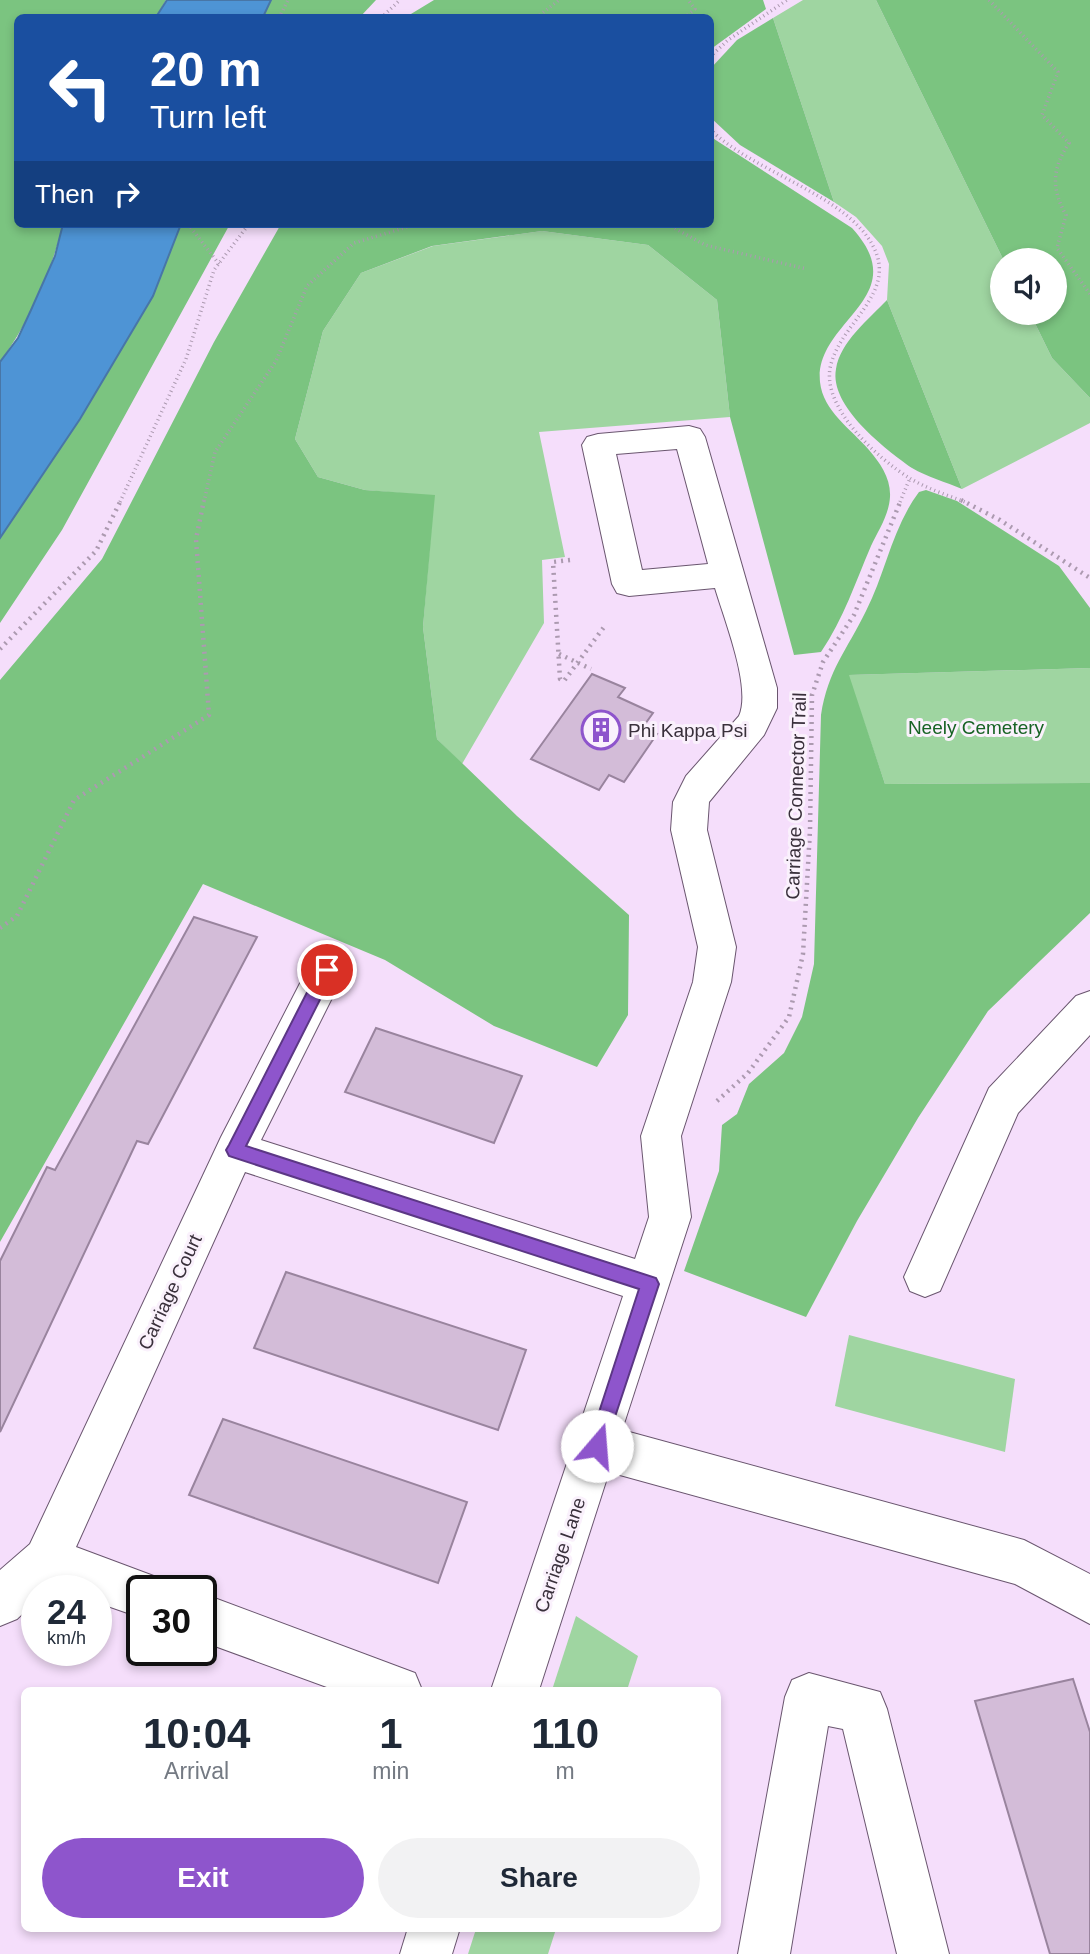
<!DOCTYPE html>
<html lang="en">
<head>
<meta charset="utf-8">
<style>
	body { margin:0; font-family:Helvetica,sans-serif; background:#f2f2f3; color:#1f2937; height:100vh; display:flex; flex-direction:column; font-size:26px; white-space:nowrap }
	* { box-sizing:border-box; margin:0 }
	p { font-size:23px; color:#747a83 }
	.icon { flex:none; width:38px; height:38px; fill:none; stroke:currentColor; stroke-width:2; stroke-linecap:round; stroke-linejoin:round }
	.map { position:relative; flex:1; overflow:hidden }
	.drawer { position:absolute; left:21px; top:1687px; width:700px; height:245px; display:flex; flex-direction:column; background:#fff; border-radius:10px; box-shadow:0 4px 10px #0003 }
	.drawer>* { flex:none }
	.banner { position:absolute; left:14px; top:14px; width:700px; height:214px; border-radius:10px; box-shadow:0 4px 10px #0003; background:#1a4fa0; color:#fff; overflow:hidden }
	.tools { position:absolute; left:990px; top:248px; display:grid; gap:14px }
	.tools a { display:grid; place-items:center; width:77px; height:77px; border-radius:50%; background:#fff; box-shadow:0 4px 10px #0003; font-size:35px }
	.speed { position:absolute; left:21px; top:1575px; display:flex; gap:14px; font-size:35px; font-weight:700; text-align:center }
	.speed>* { display:grid; place-content:center; width:91px; height:91px; border-radius:50%; background:#fff; box-shadow:0 4px 10px #0003; line-height:1 }
	.speed small { font-size:18px; font-weight:400 }
	.speed .limit { border:4px solid #111; border-radius:10px; background:#fff; color:#111 }
	.pin { position:absolute; display:grid; place-items:center; width:60px; height:60px; color:#fff; margin:-30px; border:4px solid #fff; border-radius:50%; box-shadow:0 2px 7px #0007 }
	.me { position:absolute; width:77px; margin:-38px; rotate:18deg; stroke-linejoin:round; filter:drop-shadow(0 0 5px #0008) }
	.turn { display:flex; align-items:center; gap:24px; height:147px; padding:0 21px; font-size:32px }
	.turn .icon { width:91px; height:91px; stroke-width:2.5 }
	.turn b { display:block; font-size:49px; line-height:60px }
	.then { display:flex; align-items:center; height:66px; padding:0 21px; background:#0003; gap:14px; font-size:26px }
	.eta { display:flex; justify-content:space-evenly; align-items:center; height:119px; text-align:center }
	.eta b { font-size:42px; font-weight:700; line-height:49px }
	.button { display:flex; gap:14px; margin-top:auto; padding:14px 21px }
	.button a { flex:1; height:80px; border-radius:42px; background:#8e55cc; color:#fff; font-size:28px; font-weight:700; line-height:80px; text-align:center }
	.button a+a { background:#f2f2f3; color:#1f2937 }
	.map>svg:first-child { display:block }
	.green { fill:#9fd5a1 }
	.forest { fill:#7bc480 }
	.water { fill:#4e94d5; stroke:#4876a7; stroke-width:2 }
	.building { fill:#d3bcd8; stroke:#99849e; stroke-width:2 }
	.lines { fill:none; stroke-linecap:round; stroke-linejoin:round }
	.minor-casing { stroke:#6a566f; stroke-width:2 }
	.path-far1 { stroke:#ac9ab0; stroke-width:3.5; stroke-dasharray:1 3.5; stroke-linecap:butt }
	.path { stroke:#ac9ab0; stroke-width:4.5; stroke-dasharray:2 5; stroke-linecap:butt }
	.minor { fill:#fff; fill-rule:evenodd }
	.route { fill:#8e55cc; stroke:#5c3785; stroke-width:2 }
	.labels { text-anchor:middle; dominant-baseline:central; stroke-width:6; stroke-linejoin:round; paint-order:stroke }
	.park-label { font-size:19px; fill:#176324; stroke:#faf1fc }
	.poi-label { font-size:19px; fill:#39303b; stroke:#faf1fc; text-anchor:start }
	.street-label { font-size:19px; fill:#39303b; stroke:#faf1fc }
</style>
</head>
<body>
<div class="map">
<svg width="1090" height="1954" viewBox="0 0 1090 1954">
	<rect width="100%" height="100%" fill="#f5defb"/>
	<g class="green">
		<path d="M803 0H876L1004 261 1003 313H1030L1052 358 1090 398V423L962 489 887 300 889 264 882 246 856 217 834 202 773 18Z"/>
		<path d="M542 231 648 245 717 300 730 417 539 432 565 557 542 560 544 623 462 764 437 739 423 627 434 496 365 490 318 477 295 439 323 331 361 273 433 246Z"/>
		<path d="M1090 668V783L885 784 848 675Z"/>
		<path d="M849 1335 1015 1379 1005 1452 835 1406Z"/>
		<path d="M576 1616 638 1656 627 1690H552Z"/>
		<path d="M476 1929V1928L556 1929 548 1954H468Z"/>
	</g>
	<g class="forest">
		<path d="M0 0H166L156 17 18 18V224H63C51 273 30 321 0 362Z"/>
		<path d="M271 0H376L360 17 263 18Z"/>
		<path d="M434 0H763L766 9 711 49 710 18 406 17Z"/>
		<path d="M876 0H1090V398L1052 358 1030 313H1055V261H1004Z"/>
		<path d="M773 18 834 202 740 145 711 118V68L737 40Z"/>
		<path d="M711 137 852 228C916 298 814 320 820 382 823 411 851 429 869 450 880 463 891 478 890 497 889 515 878 531 871 546 855 583 844 618 821 652L794 655 730 417 717 300 648 245 542 231 432 246 361 273 323 331 295 439 318 477 365 490 435 495 423 627 437 739 517 816 629 915 628 1015 597 1067 494 1026 385 960 203 884 0 1242V680L102 559 214 342 281 224H710Z"/>
		<path d="M181 224H230L62 530 0 623V538L80 419 153 296Z"/>
		<path d="M887 300 962 489C946 482 927 477 912 468 885 449 829 406 836 369 840 342 869 319 887 300Z"/>
		<path d="M926 490 957 501 1059 566 1090 608V668L849 675 885 784 1090 783V913L988 1011 918 1118 857 1221 806 1317 684 1271 719 1171 722 1125 737 1114 749 1084 784 1053 802 1017 814 964 821 715C828 670 847 650 866 611 886 572 892 528 919 492Z"/>
	</g>
	<g class="water">
		<path d="M167 0H271L263 17H156Z"/>
		<path d="M63 224H181L153 296 80 419 0 538V362L18 338 31 310 55 256Z"/>
	</g>
	<g class="building">
		<path d="M592 674 625 688 618 697 653 713 643 727 657 734 624 782 609 775 599 790 531 759Z"/>
		<path d="M194 917 257 937 148 1144 137 1141 0 1432V1261L47 1167 55 1170Z"/>
		<path d="M376 1028 522 1076 494 1143 345 1092Z"/>
		<path d="M286 1272 526 1350 498 1430 254 1348Z"/>
		<path d="M223 1419 467 1502 438 1583 189 1495Z"/>
		<path d="M1073 1679 1090 1732V1954H1050L975 1701Z"/>
	</g>
	<g class="lines">
		<defs>
			<g id="minor">
				<path d="M689 426 700 429 705 437 777 688V708L764 735 709 802 707 830 736 947 731 982 681 1136 691 1217 622 1430 1024 1540 1090 1574V1624L1015 1584 609 1472 539 1690H491L623 1296 245 1172 76 1547 159 1578 164 1591H142V1618L96 1602V1591H66L52 1586 47 1591H37V1600L17 1619 0 1626V1570L30 1544 221 1137 313 958 327 953 341 958 346 970 261 1140 635 1259 649 1217 641 1136 693 982 698 947 671 830 673 802 686 776 739 716C752 688 724 619 715 588L629 596 617 593 612 584 582 445 587 437 598 434ZM677 449 708 564 642 570 616 454Z"/>
				<path d="M1090 991V1035L1018 1113 940 1291 925 1297 910 1291 904 1277 989 1088 1076 996Z"/>
				<path d="M201 1593 415 1673 422 1690H335L201 1641Z"/>
				<path d="M809 1673 880 1692 887 1709 949 1954H897L843 1729 828 1726 790 1954H738L785 1697 792 1680Z"/>
				<path d="M408 1928H460L452 1954H400Z"/>
			</g>
		</defs>
		<use href="#minor" class="minor-casing"/>
		<g class="path-far1">
			<path d="M989 0 1058 72 1042 115 1069 143C1052 169 1051 188 1066 215L1057 248 1090 294"/>
			<path d="M279 18 288 0"/>
			<path d="M381 18 400 0"/>
			<path d="M536 18 559 0"/>
			<path d="M684 18 695 9 688 0"/>
			<path d="M710 57 728 40 787 0"/>
			<path d="M710 129C752 172 846 194 873 246 898 292 842 322 831 364 819 406 878 459 911 479 928 489 947 495 965 502"/>
			<path d="M188 224 219 264"/>
			<path d="M667 224 705 245 807 269"/>
			<path d="M120 502 186 359 214 270 249 224"/>
			<path d="M204 502 215 452 276 361 307 286 354 243 417 224"/>
			<path d="M900 502 910 478"/>
		</g>
		<g class="path">
			<path d="M961 500 1000 520 1090 578"/>
			<path d="M570 560 553 562 560 679 564 681 604 627"/>
			<path d="M0 649 96 551 121 500"/>
			<path d="M559 654 591 669"/>
			<path d="M0 928 17 916 74 800 209 715 196 539 204 500"/>
			<path d="M717 1101 748 1073 789 1017 803 954 810 830 812 695 823 662 854 615 901 500"/>
		</g>
		<use href="#minor" class="minor"/>
	</g>
	<path class="route" d="M327 963 335 970 246 1146 656 1278 659 1284 603 1453 597 1455 590 1453 588 1446 639 1289 229 1156 226 1150 229 1145 321 965Z"/>
	<defs>
		<symbol id="building-ring" viewBox="-11 -11 22 22"><circle r="9.5" fill="#faf1fc" stroke="#8e55cc" stroke-width="1.5"/><path d="M-4-6H4V6H1V3H-1V6H-4ZM-2.5-4.3h1.7v1.8h-1.7ZM.8-4.3h1.7v1.8H.8ZM-2.5-1h1.7V.8h-1.7ZM.8-1h1.7V.8H.8Z" fill="#8e55cc"/></symbol>
	</defs>
	<g fill-rule="evenodd">
		<use href="#building-ring" x="579" y="708" width="44" height="44"/>
	</g>
	<g class="labels">
		<g class="park-label">
			<text x="976" y="727">Neely Cemetery</text>
		</g>
		<g class="poi-label">
			<text x="628" y="730">Phi Kappa Psi</text>
		</g>
		<g class="street-label">
			<text transform="translate(796 796) rotate(-88)">Carriage Connector Trail</text>
			<text transform="translate(170 1292) rotate(-65)">Carriage Court</text>
			<text transform="translate(560 1555) rotate(-71)">Carriage Lane</text>
		</g>
	</g>
</svg>
<div class="tools">
<a><svg class="icon" aria-label="sound" viewBox="0 0 24 24"><path d="M4 9h4l5-4v14l-5-4H4zM17 9q2 3 0 6"/></svg></a>
</div>
<div class="speed"><div>24<small>km/h</small></div><div class="limit">30</div></div>
<div class="pin" style="left:327px;top:970px;background:#d93025"><svg class="icon" aria-label="arrive" viewBox="0 0 24 24"><path d="M6 21V4h12l-3 4 3 4H6"/></svg></div>
<svg class="me" style="left:597px;top:1446px" viewBox="-20 -20 40 40"><circle r="19" fill="#fff"/><path d="M0-13L10 11 0 6-10 11z" fill="#8e55cc"/></svg>
<div class="banner">
<div class="turn"><svg class="icon" aria-label="left" viewBox="0 0 24 24"><path d="M17 20v-9H6M10 6l-5 5 5 5"/></svg><div><b>20 m</b>Turn left</div></div>
<div class="then">Then<svg class="icon" aria-label="right" viewBox="0 0 24 24"><path d="M7 20v-9h11M14 6l5 5-5 5"/></svg></div>
</div>
<section class="drawer">
<div class="eta">
<div><b>10:04</b><p>Arrival</p></div>
<div><b>1</b><p>min</p></div>
<div><b>110</b><p>m</p></div>
</div>
<div class="button"><a>Exit</a><a>Share</a></div>
</section>
</div>
</body>
</html>
